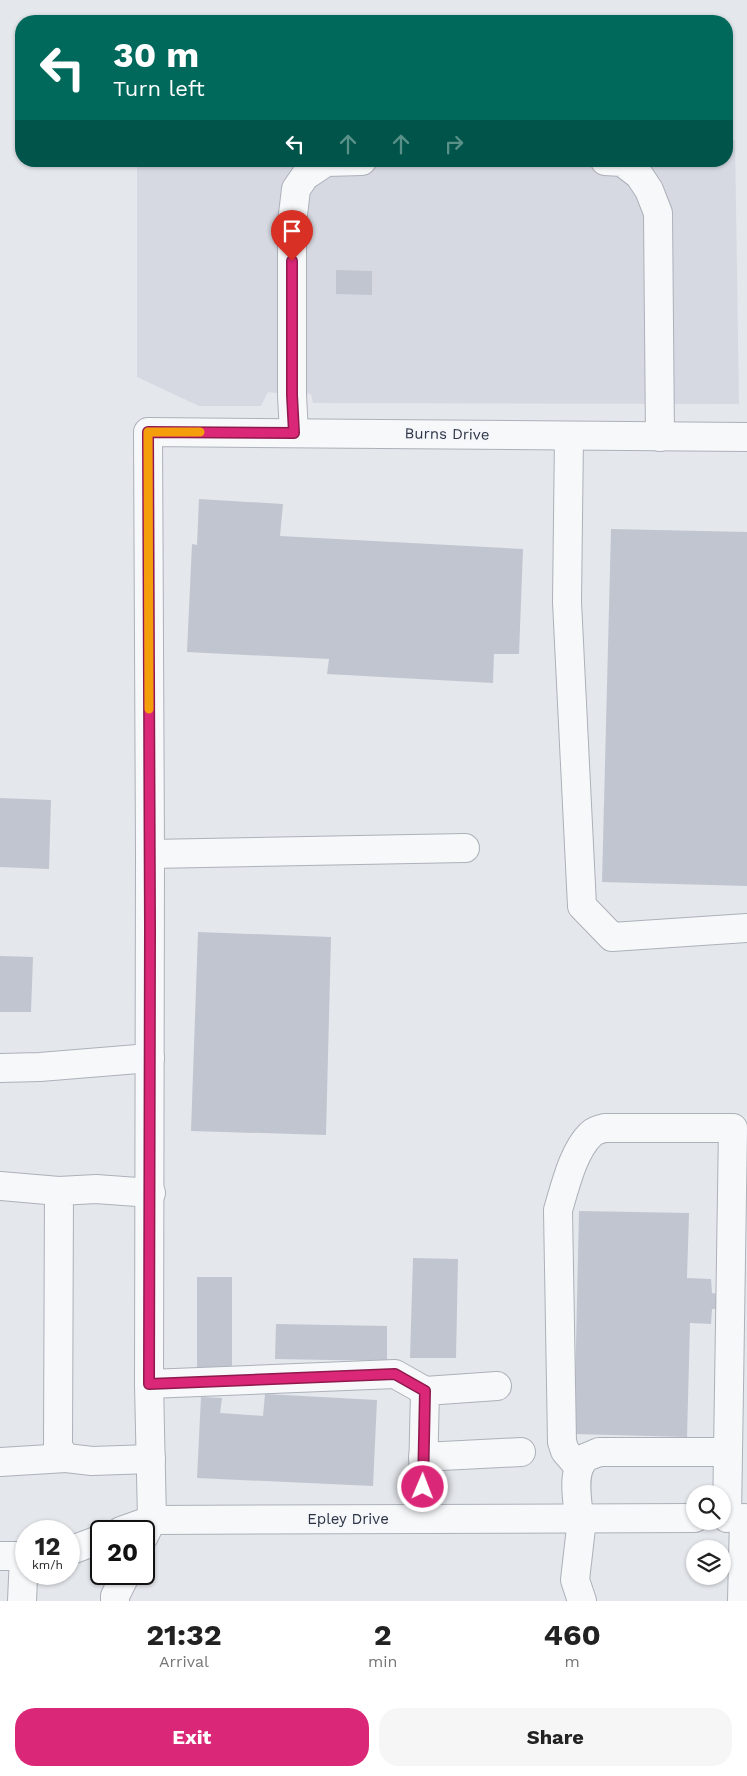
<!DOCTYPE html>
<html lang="en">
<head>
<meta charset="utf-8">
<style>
	body { margin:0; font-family:"Work Sans",sans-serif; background:#f6f6f6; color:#222; height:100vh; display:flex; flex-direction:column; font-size:19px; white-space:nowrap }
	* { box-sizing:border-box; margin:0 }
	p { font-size:16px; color:#767676 }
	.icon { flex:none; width:28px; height:28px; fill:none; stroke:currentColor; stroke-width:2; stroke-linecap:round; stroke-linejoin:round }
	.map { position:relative; height:1601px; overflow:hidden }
	.side { display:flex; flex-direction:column; background:#fff; flex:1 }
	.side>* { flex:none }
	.guide { position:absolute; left:15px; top:15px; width:718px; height:152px; border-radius:20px; box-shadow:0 1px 4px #0004; background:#00695c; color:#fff; overflow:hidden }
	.controls { position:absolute; left:686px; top:1485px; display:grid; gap:10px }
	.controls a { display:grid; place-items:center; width:45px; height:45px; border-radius:50%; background:#fff; box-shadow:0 1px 4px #0004; font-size:25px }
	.speed { position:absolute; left:15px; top:1520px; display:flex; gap:10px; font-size:25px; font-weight:700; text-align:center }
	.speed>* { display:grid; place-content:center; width:65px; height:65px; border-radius:50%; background:#fff; box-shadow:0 1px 4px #0004; line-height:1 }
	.speed small { font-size:12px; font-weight:400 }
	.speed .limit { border:2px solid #111; border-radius:8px; background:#fff; color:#111 }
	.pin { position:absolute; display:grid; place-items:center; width:42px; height:42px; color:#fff; margin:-51px -21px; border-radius:50% 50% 50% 0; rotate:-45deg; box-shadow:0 0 5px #0007 }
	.pin .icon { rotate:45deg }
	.me { position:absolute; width:55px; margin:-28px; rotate:1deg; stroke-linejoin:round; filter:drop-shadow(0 0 4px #0008) }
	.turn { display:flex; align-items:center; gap:18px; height:105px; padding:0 15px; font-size:22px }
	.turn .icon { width:65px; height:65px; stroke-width:2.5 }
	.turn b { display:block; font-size:35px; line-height:42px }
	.lanes { display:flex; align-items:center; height:48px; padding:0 15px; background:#0003; justify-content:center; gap:25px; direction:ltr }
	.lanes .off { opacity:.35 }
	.eta { display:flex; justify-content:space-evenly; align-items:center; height:85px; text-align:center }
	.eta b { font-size:30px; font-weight:700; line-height:35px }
	.primary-button { display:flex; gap:10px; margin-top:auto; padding:10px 15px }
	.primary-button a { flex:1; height:58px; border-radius:20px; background:#db2777; color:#fff; font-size:20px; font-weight:700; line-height:58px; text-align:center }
	.primary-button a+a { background:#f6f6f6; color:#222 }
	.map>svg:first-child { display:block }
	.built { fill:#d6d9e1 }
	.building { fill:#c1c5cf }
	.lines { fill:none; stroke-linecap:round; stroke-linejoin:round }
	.minor-casing { stroke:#acb1ba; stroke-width:30 }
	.minor { stroke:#f7f8fa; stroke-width:28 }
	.route-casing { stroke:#8e194d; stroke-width:12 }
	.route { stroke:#db2777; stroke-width:9 }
	.slow { stroke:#f59e0b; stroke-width:9 }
	.labels { text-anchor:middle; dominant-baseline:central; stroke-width:4; stroke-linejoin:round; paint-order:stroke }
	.street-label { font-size:15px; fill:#2b3345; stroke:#f4f6f9 }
</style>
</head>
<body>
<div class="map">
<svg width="747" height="1601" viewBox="0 0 747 1601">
	<rect width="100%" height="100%" fill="#e4e7ec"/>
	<path class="built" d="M726 140H735L739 404 313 403 311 394 292 395 268 392 261 406H199L137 377V161H726Z"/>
	<g class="building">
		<path d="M336 270 372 271V295L336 294Z"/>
		<path d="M199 499 283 504 280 536 523 549 519 654H494L493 683 327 674 329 659 187 652 192 544 197 545Z"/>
		<path d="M611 529 747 532V886L602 882Z"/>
		<path d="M0 798 51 800 49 869 0 867Z"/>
		<path d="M198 932 331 937 326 1135 191 1131Z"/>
		<path d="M0 956 33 957 31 1012H0Z"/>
		<path d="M579 1211 689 1213 687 1278 711 1279 712 1293 719 1294V1309H712L711 1324 690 1323 687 1437 574 1434Z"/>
		<path d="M413 1258 458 1259 456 1358H410Z"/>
		<rect x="197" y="1277" width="35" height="99"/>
		<path d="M276 1324 387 1326V1361L275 1359Z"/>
		<path d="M265 1394 377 1400 373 1486 197 1478 201 1397 222 1398 220 1413 263 1416Z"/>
	</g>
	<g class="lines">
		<defs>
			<g id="minor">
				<path d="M605 161 622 162 639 175 649 190 658 213 660 437"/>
				<path d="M294 433 292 395V223L296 189 305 176 326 162 362 161"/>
				<path d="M569 436 567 602 582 906 612 937 747 928"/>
				<path d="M150 854 465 848"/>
				<path d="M0 1068 40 1067 150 1058"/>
				<path d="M0 1186 59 1191"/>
				<path d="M151 1193 96 1189 59 1191 58 1447 66 1458 92 1461 151 1459"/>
				<path d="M149 1384 395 1374 425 1391"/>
				<path d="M423 1457 521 1452"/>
				<path d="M0 1462 66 1458"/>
				<path d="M579 1467 565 1451 562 1442 558 1210C565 1187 573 1151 591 1134 594 1131 600 1129 605 1128H733L727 1518"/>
				<path d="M422 1519 425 1391 497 1386"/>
				<path d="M579 1519C578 1501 570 1469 587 1457 591 1455 595 1454 599 1452H728"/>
				<path d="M121 1531 152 1520 695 1518"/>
				<path d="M144 1536 152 1520 149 1384 150 854 148 432 747 437"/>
				<path d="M69 1551 101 1539"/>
				<path d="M0 1556H26"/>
				<path d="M22 1601 24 1556"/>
				<path d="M115 1601V1596L126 1574"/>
				<path d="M582 1601 575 1580 582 1519"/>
				<path d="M742 1601 744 1518"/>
			</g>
		</defs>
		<use href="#minor" class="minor-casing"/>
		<use href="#minor" class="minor"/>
	</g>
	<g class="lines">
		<defs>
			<path id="route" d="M292 261V395L294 433 148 432 150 928 149 1384 395 1374 425 1391 423 1487"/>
		</defs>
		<use href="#route" class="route-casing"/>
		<use href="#route" class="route"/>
		<path class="slow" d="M149 709 148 432H200"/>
	</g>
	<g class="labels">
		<g class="street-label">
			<text transform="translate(447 434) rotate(1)">Burns Drive</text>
			<text x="348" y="1519">Epley Drive</text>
		</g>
	</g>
</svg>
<div class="controls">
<a><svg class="icon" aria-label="search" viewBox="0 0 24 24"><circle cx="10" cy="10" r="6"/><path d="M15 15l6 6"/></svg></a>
<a><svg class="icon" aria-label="layers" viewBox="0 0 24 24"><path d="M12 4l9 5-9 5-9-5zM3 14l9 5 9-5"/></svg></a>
</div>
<div class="speed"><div>12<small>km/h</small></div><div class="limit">20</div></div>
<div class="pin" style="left:292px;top:261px;background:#d93025"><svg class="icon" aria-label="arrive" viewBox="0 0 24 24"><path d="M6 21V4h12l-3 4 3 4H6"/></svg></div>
<svg class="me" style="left:423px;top:1487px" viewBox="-20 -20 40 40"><circle r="17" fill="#db2777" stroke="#fff" stroke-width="3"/><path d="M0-11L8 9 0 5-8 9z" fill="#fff"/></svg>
<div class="guide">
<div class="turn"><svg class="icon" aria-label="left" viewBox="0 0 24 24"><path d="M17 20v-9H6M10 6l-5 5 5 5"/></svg><div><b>30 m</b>Turn left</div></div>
<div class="lanes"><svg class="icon" aria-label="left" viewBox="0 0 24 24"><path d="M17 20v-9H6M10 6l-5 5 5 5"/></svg><svg class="icon off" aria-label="ahead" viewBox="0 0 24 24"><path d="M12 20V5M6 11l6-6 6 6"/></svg><svg class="icon off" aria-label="ahead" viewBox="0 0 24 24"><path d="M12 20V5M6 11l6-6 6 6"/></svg><svg class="icon off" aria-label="right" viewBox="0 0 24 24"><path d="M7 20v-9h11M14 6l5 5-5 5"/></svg></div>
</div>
</div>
<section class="side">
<div class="eta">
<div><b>21:32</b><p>Arrival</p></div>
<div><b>2</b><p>min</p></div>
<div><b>460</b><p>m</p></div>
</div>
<div class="primary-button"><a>Exit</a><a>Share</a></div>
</section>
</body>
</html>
